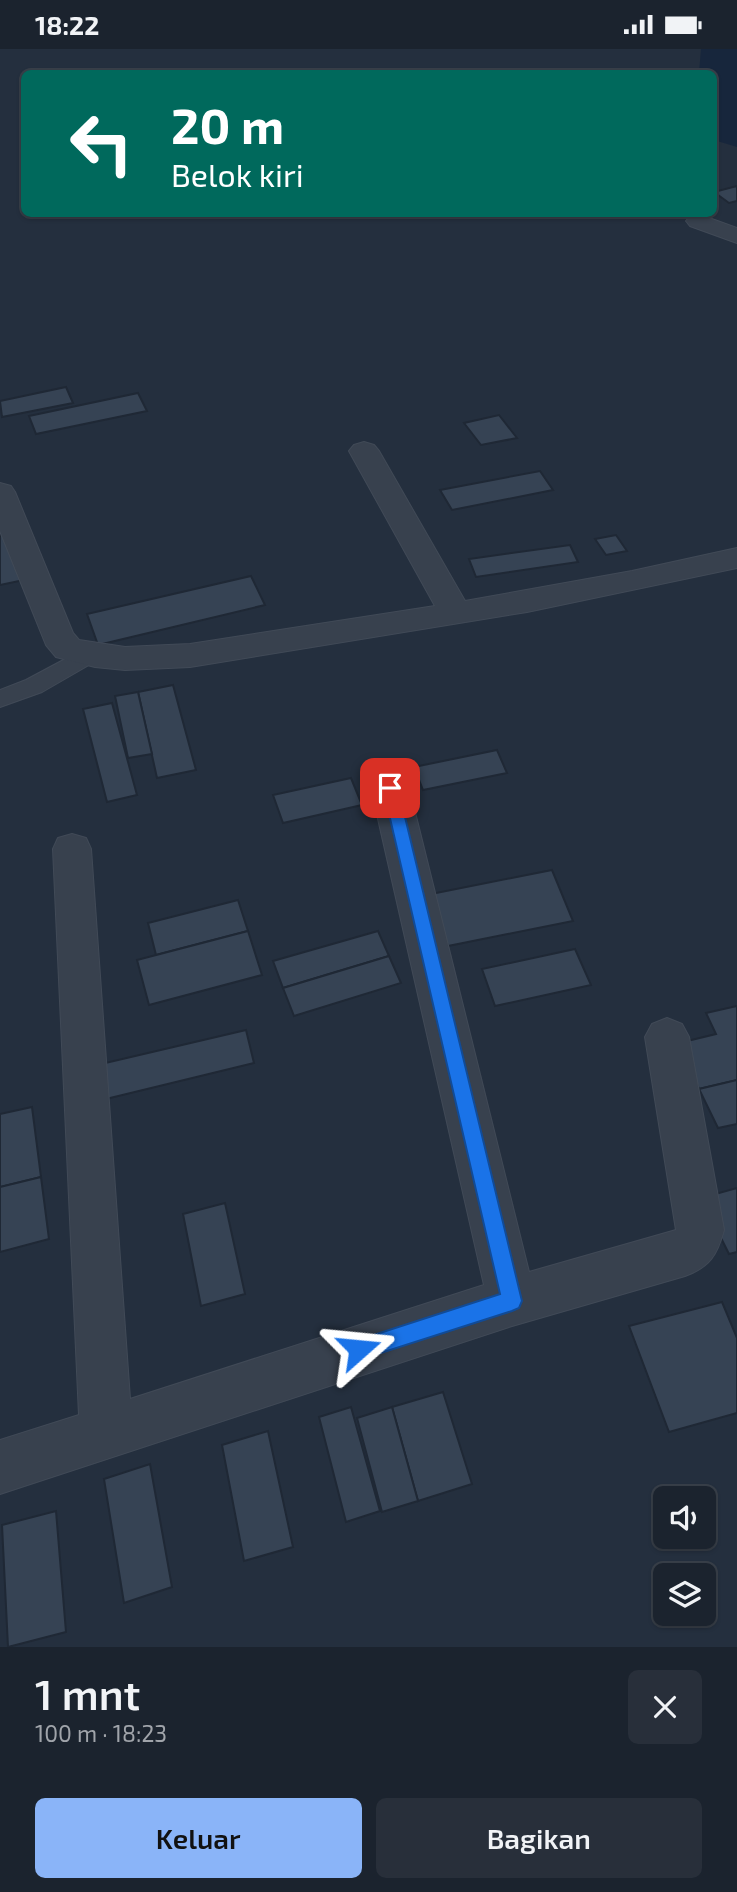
<!DOCTYPE html>
<html lang="id">
<head>
<meta charset="utf-8">
<style>
	body { margin:0; font-family:"Exo 2",sans-serif; background:#282f3a; color:#f1f3f6; height:100vh; display:flex; flex-direction:column; font-size:26px; white-space:nowrap }
	* { box-sizing:border-box; margin:0 }
	p { font-size:23px; color:#a0a4aa }
	.icon { flex:none; width:38px; height:38px; fill:none; stroke:currentColor; stroke-width:2; stroke-linecap:round; stroke-linejoin:round }
	.map { position:relative; height:1598px; overflow:hidden }
	.panel { display:flex; flex-direction:column; background:#1b232e; flex:1 }
	.panel>* { flex:none }
	.banner { position:absolute; left:21px; top:21px; width:696px; height:147px; border-radius:10px; box-shadow:0 2px 5px #0004,0 0 0 2px #39404a; background:#00695c; color:#fff; overflow:hidden }
	.tools { position:absolute; left:653px; top:1437px; display:grid; gap:14px }
	.tools a { display:grid; place-items:center; width:63px; height:63px; border-radius:10px; background:#1b232e; box-shadow:0 2px 5px #0004,0 0 0 2px #39404a; font-size:35px }
	.pin { position:absolute; display:grid; place-items:center; width:60px; height:60px; color:#fff; margin:-30px; border-radius:14px; box-shadow:0 4px 10px #0006 }
	.me { position:absolute; width:77px; margin:-38px; rotate:72deg; stroke-linejoin:round; filter:drop-shadow(0 0 5px #0008) }
	.turn { display:flex; align-items:center; gap:24px; height:147px; padding:0 35px; font-size:32px }
	.turn .icon { width:91px; height:91px; stroke-width:2.5 }
	.turn b { display:block; font-size:49px; line-height:60px }
	.round { display:grid; place-items:center; flex:none; width:74px; height:74px; border-radius:10px; background:#282f3a }
	.summary { display:flex; align-items:center; justify-content:space-between; height:119px; padding:0 35px }
	h1 { font-size:42px; font-weight:600; line-height:52px }
	.cta { display:flex; gap:14px; margin-top:auto; padding:14px 35px }
	.cta a { flex:1; height:80px; border-radius:10px; background:#8ab4f8; color:#111; font-size:28px; font-weight:600; line-height:80px; text-align:center }
	.cta a+a { background:#282f3a; color:#f1f3f6 }
	.status { display:flex; justify-content:space-between; align-items:center; height:49px; padding:0 35px; background:#1b232e; direction:ltr }
	.status svg { height:19px; fill:currentColor }
	.map>svg:first-child { display:block }
	.lines { fill:none; stroke-linecap:round; stroke-linejoin:round }
	.river { fill:#17263c; fill-rule:evenodd }
	.building { fill:#364354; stroke:#1f2835; stroke-width:2 }
	.lane-casing { stroke:#414a57; stroke-width:2 }
	.street-casing { stroke:#414a57; stroke-width:2 }
	.lane { fill:#38414e; fill-rule:evenodd }
	.street { fill:#38414e; fill-rule:evenodd }
	.route { fill:#1a73e8; stroke:#114b97; stroke-width:2 }
</style>
</head>
<body>
<div class="status"><b>18:22</b><svg viewBox="0 0 49 12"><path d="M0 12V9h3v3zM5 12V6h3v6zM10 12V3h3v9zM15 12V0h3v12zM26 1h20v11H26zM47 4h2v5h-2z"/></svg></div>
<div class="map">
<svg width="737" height="1598" viewBox="0 0 737 1598">
	<rect width="100%" height="100%" fill="#242f3e"/>
	<g class="lines">
		<path class="river" d="M701 0H737V98L714 91V24H699Z"/>
	</g>
	<g class="building">
		<path d="M737 137V152L729 154 714 143Z"/>
		<path d="M66 338 73 354 2 368 0 352Z"/>
		<path d="M138 344 147 362 36 385 29 367Z"/>
		<path d="M499 366 517 389 481 396 464 374Z"/>
		<path d="M540 422 553 441 452 461 440 441Z"/>
		<path d="M0 470 24 531 0 536Z"/>
		<path d="M616 486 627 502 606 506 595 490Z"/>
		<path d="M570 496 578 513 476 528 469 510Z"/>
		<path d="M251 527 265 556 98 596 87 565Z"/>
		<path d="M173 636 196 721 157 729 138 643Z"/>
		<path d="M138 643 152 705 128 709 115 647Z"/>
		<path d="M112 654 137 746 107 753 83 660Z"/>
		<path d="M497 701 507 724 423 741 414 718Z"/>
		<path d="M351 729 362 756 283 774 273 746Z"/>
		<path d="M552 821 573 872 448 897 431 845Z"/>
		<path d="M238 851 248 882 156 906 148 874Z"/>
		<path d="M248 882 262 926 149 956 137 911Z"/>
		<path d="M378 882 389 907 283 939 273 912Z"/>
		<path d="M575 900 591 936 495 957 482 920Z"/>
		<path d="M389 907 401 934 294 967 283 939Z"/>
		<path d="M737 957V1031L699 1040 679 994 716 985 706 964Z"/>
		<path d="M246 981 254 1014 106 1050 101 1015Z"/>
		<path d="M737 1031V1075L718 1079 699 1040Z"/>
		<path d="M32 1058 41 1128 0 1138V1065Z"/>
		<path d="M41 1128 49 1190 0 1203V1138Z"/>
		<path d="M737 1139V1203L729 1205 701 1149Z"/>
		<path d="M225 1154 245 1245 201 1257 183 1165Z"/>
		<path d="M722 1253 737 1289V1364L669 1383 629 1277Z"/>
		<path d="M443 1343 472 1435 418 1452 392 1358Z"/>
		<path d="M351 1358 380 1462 346 1473 319 1368Z"/>
		<path d="M392 1358 418 1452 382 1463 357 1369Z"/>
		<path d="M268 1382 293 1498 244 1512 222 1396Z"/>
		<path d="M150 1415 172 1538 124 1554 104 1430Z"/>
		<path d="M56 1462 66 1583 8 1598 2 1476Z"/>
	</g>
	<g class="lines">
		<defs>
			<path id="lane" d="M86 599 94 601 98 607 94 613 42 643 0 658V641L26 631Z"/>
			<g id="street">
				<path d="M698 165 737 179V194L690 177 686 172 690 167Z"/>
				<path d="M364 393 374 396 379 402 465 552 632 522 737 499V519L527 563 190 618 125 621 95 618 56 608 46 596 0 482V434L11 437 15 443 73 584 79 591 125 598 190 595 435 557 349 402 354 396Z"/>
				<path d="M390 725 403 729 409 739 529 1223 676 1181 645 988 652 975 667 969 682 975 689 988 724 1181C717 1206 710 1218 685 1227L512 1277 0 1445V1391L79 1366 53 800 58 789 72 785 86 789 91 800 130 1350 484 1236 371 739 377 729Z"/>
			</g>
		</defs>
		<use href="#lane" class="lane-casing"/>
		<use href="#street" class="street-casing"/>
		<use href="#lane" class="lane"/>
		<use href="#street" class="street"/>
	</g>
	<path class="route" d="M390 734 398 739 522 1252 519 1259 512 1262 359 1311 352 1308 349 1300 352 1293 500 1245 383 739Z"/>
</svg>
<div class="tools">
<a><svg class="icon" aria-label="sound" viewBox="0 0 24 24"><path d="M4 9h4l5-4v14l-5-4H4zM17 9q2 3 0 6"/></svg></a>
<a><svg class="icon" aria-label="layers" viewBox="0 0 24 24"><path d="M12 4l9 5-9 5-9-5zM3 14l9 5 9-5"/></svg></a>
</div>
<div class="pin" style="left:390px;top:739px;background:#d93025"><svg class="icon" aria-label="arrive" viewBox="0 0 24 24"><path d="M6 21V4h12l-3 4 3 4H6"/></svg></div>
<svg class="me" style="left:359px;top:1300px" viewBox="-20 -20 40 40"><path d="M0-17L14 15 0 8-14 15z" fill="#1a73e8" stroke="#fff" stroke-width="4"/></svg>
<div class="banner">
<div class="turn"><svg class="icon" aria-label="left" viewBox="0 0 24 24"><path d="M17 20v-9H6M10 6l-5 5 5 5"/></svg><div><b>20 m</b>Belok kiri</div></div>
</div>
</div>
<section class="panel">
<div class="summary"><div><h1>1 mnt</h1><p>100 m · 18:23</p></div><a class="round"><svg class="icon" aria-label="close" viewBox="0 0 24 24"><path d="M6 6l12 12M18 6L6 18"/></svg></a></div>
<div class="cta"><a>Keluar</a><a>Bagikan</a></div>
</section>
</body>
</html>
